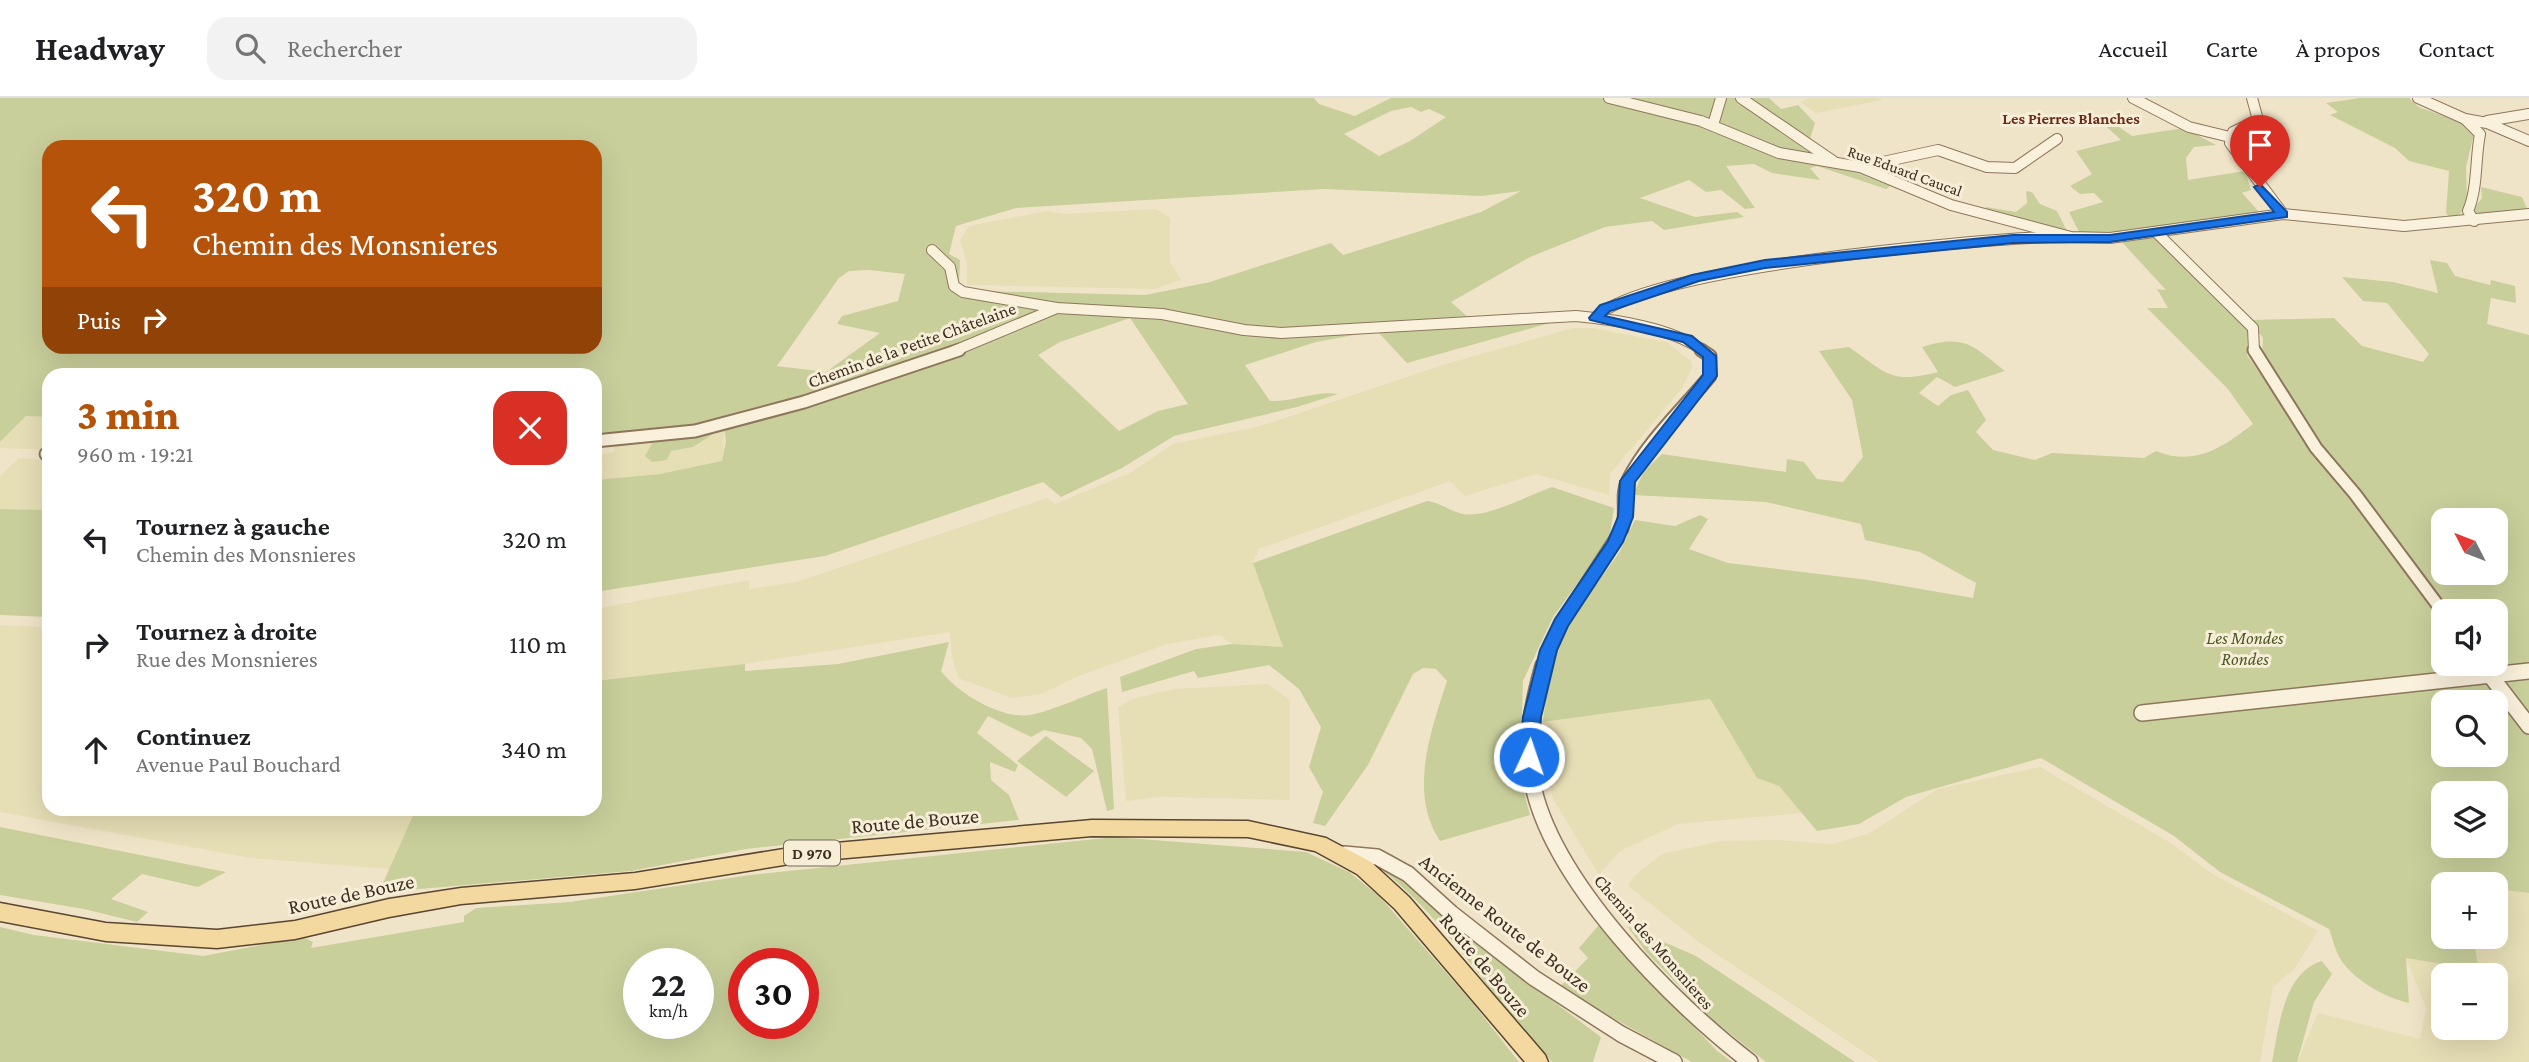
<!DOCTYPE html>
<html lang="fr">
<head>
<meta charset="utf-8">
<style>
	body { margin:0; font-family:"Crimson Pro",serif; background:#f2f2f2; color:#202124; height:100vh; display:flex; flex-direction:column; font-size:26px; white-space:nowrap }
	* { box-sizing:border-box; margin:0 }
	p { font-size:23px; color:#757577 }
	.icon { flex:none; width:38px; height:38px; fill:none; stroke:currentColor; stroke-width:2; stroke-linecap:round; stroke-linejoin:round }
	.map { position:relative; flex:1; overflow:hidden }
	.panel { position:absolute; left:42px; top:270px; width:560px; height:448px; display:flex; flex-direction:column; background:#fff; border-radius:21px; box-shadow:0 7px 28px #0002 }
	.panel>* { flex:none }
	.hud { position:absolute; left:42px; top:42px; width:560px; height:214px; border-radius:21px; box-shadow:0 7px 28px #0002; background:#b45309; color:#fff; overflow:hidden }
	.needle { width:46px; rotate:312deg }
	.controls { position:absolute; left:2431px; top:410px; display:grid; gap:14px }
	.controls a { display:grid; place-items:center; width:77px; height:77px; border-radius:14px; background:#fff; box-shadow:0 7px 28px #0002; font-size:35px }
	.speed { position:absolute; left:623px; top:850px; display:flex; gap:14px; font-size:35px; font-weight:700; text-align:center }
	.speed>* { display:grid; place-content:center; width:91px; height:91px; border-radius:50%; background:#fff; box-shadow:0 7px 28px #0002; line-height:1 }
	.speed small { font-size:18px; font-weight:400 }
	.speed .limit { border:10px solid #d22; background:#fff; color:#111 }
	.pin { position:absolute; display:grid; place-items:center; width:60px; height:60px; color:#fff; margin:-72px -30px; border-radius:50% 50% 50% 0; rotate:-45deg; box-shadow:0 0 7px #0007 }
	.pin .icon { rotate:45deg }
	.me { position:absolute; width:77px; margin:-38px; rotate:3deg; stroke-linejoin:round; filter:drop-shadow(0 0 5px #0008) }
	.turn { display:flex; align-items:center; gap:24px; height:147px; padding:0 35px; font-size:32px }
	.turn .icon { width:91px; height:91px; stroke-width:2.5 }
	.turn b { display:block; font-size:49px; line-height:60px }
	.then { display:flex; align-items:center; height:66px; padding:0 35px; background:#0003; gap:14px; font-size:26px }
	.round { display:grid; place-items:center; flex:none; width:74px; height:74px; border-radius:21px; background:#f2f2f2 }
	.head { display:flex; align-items:center; justify-content:space-between; height:119px; padding:0 35px }
	h1 { font-size:42px; font-weight:800; line-height:52px; color:#b45309 }
	ul { padding:0; list-style:none }
	li { display:flex; align-items:center; gap:21px; height:105px; padding:0 35px }
	li div { flex:1 }
	li b { display:block; font-size:26px }
	li em { font-style:normal }
	header { display:flex; align-items:center; gap:42px; box-sizing:border-box; height:98px; padding:0 35px; background:#fff; border-bottom:2px solid #e0e0e0 }
	header strong { font-size:33px }
	nav { display:flex; gap:38px; margin-inline-start:auto; font-size:24px }
	.search { width:490px; height:63px; background:#f2f2f2; display:flex; align-items:center; gap:18px; box-sizing:border-box; padding:0 24px; border-radius:21px; color:#757577; font-size:26px }
	.map>svg:first-child { display:block }
	.farmland { fill:#e6deb5; fill-rule:evenodd }
	.green { fill:#c9cf9b; fill-rule:evenodd }
	.lines { fill:none; stroke-linecap:round; stroke-linejoin:round }
	.minor-far2-casing { stroke:#8d765c; stroke-width:12 }
	.minor-far1-casing { stroke:#8d765c; stroke-width:15 }
	.minor-casing { stroke:#8d765c; stroke-width:18 }
	.major-casing { stroke:#5b4430; stroke-width:3 }
	.minor-far2 { stroke:#faf1dc; stroke-width:10 }
	.minor-far1 { stroke:#faf1dc; stroke-width:11 }
	.minor { stroke:#faf1dc; stroke-width:15 }
	.major { fill:#f3d9a0; fill-rule:evenodd }
	.route { fill:#1a73e8; stroke:#114b97; stroke-width:2 }
	.labels { text-anchor:middle; dominant-baseline:central; stroke-width:6; stroke-linejoin:round; paint-order:stroke }
	.far-neighbourhood-label { font-size:16px; font-weight:bold; fill:#6b2e1e; stroke:#f7eed8 }
	.far-street-label { font-size:16px; fill:#3d2e20; stroke:#f7eed8 }
	.shield { fill:#f7eed8; stroke:#756857; stroke-width:2 }
	.shield-label { font-size:16px; font-weight:bold; fill:#3d2e20 }
	.street-label { font-size:18px; fill:#3d2e20; stroke:#f7eed8 }
	.park-label { font-size:18px; font-style:italic; fill:#4d5a26; stroke:#f7eed8 }
	.near-street-label { font-size:21px; fill:#3d2e20; stroke:#f7eed8 }
</style>
</head>
<body>
<header>
<strong>Headway</strong>
<div class="search"><svg class="icon" aria-label="search" viewBox="0 0 24 24"><circle cx="10" cy="10" r="6"/><path d="M15 15l6 6"/></svg>Rechercher</div>
<nav><a>Accueil</a><a>Carte</a><a>À propos</a><a>Contact</a></nav>
</header>
<div class="map">
<svg width="2529" height="964" viewBox="0 0 2529 964">
	<rect width="100%" height="100%" fill="#f0e4c8"/>
	<g class="farmland">
		<path d="M1810 0H1881L1882 2 1816 15 1800 4Z"/>
		<path d="M1156 111 1170 120V164L1181 182 1154 191 967 187V166L960 142 969 128 1047 113 1065 116Z"/>
		<path d="M1573 230H1592L1666 244 1691 263 1692 270 1682 290 1610 376 1609 397 1536 376 1465 398 1450 383 1259 451 1253 465 1283 549 1232 546 1219 537 1167 546 1079 578 1041 596 1012 600 958 580 952 559 950 534 745 566 595 583V511L749 482V491L796 484 1047 400 1055 406 1130 375 1173 346 1261 328 1446 266Z"/>
		<path d="M27 318 49 319V352L0 350V344Z"/>
		<path d="M724 328 723 363 660 376 595 382V358L614 354 615 345 655 340 671 353 693 349Z"/>
		<path d="M19 360 49 362V412L0 411V378Z"/>
		<path d="M49 524V710L416 711 390 771 251 760 0 714V527L41 529Z"/>
		<path d="M1268 586 1290 602V702L1161 699 1126 703 1118 609 1132 601 1174 591Z"/>
		<path d="M1710 601 1757 680 1779 688 1802 715 1678 726 1620 753 1599 777 1553 701 1544 665 1550 629 1543 624Z"/>
		<path d="M2040 669 2169 744 2211 775 2318 833 2295 870 2273 889 2260 964H1879L1700 845 1628 788 1634 778 1662 756 1722 743 1778 742 1832 746 1868 736 1938 691Z"/>
		<path d="M2496 791 2529 795V964H2297L2318 915 2420 941 2426 910 2406 860 2479 871 2473 838H2496ZM2443 877H2496V929H2443Z"/>
	</g>
	<g class="green">
		<path d="M0 0H1314L1319 6 1355 18 1391 0H1769L1781 11 1798 7 1815 25 1810 41 1843 69 1890 88 1886 91 1817 68 1810 70 1820 82 1772 75 1754 66 1726 68 1755 110 1745 111 1721 92 1706 94 1689 82 1640 100 1695 119 1737 114 1744 119 1664 132 1652 123 1605 129 1530 159 1451 204 1470 221 1561 222 1407 265 1377 233 1316 244 1245 267 1270 303C1292 304 1317 292 1338 296L1297 309 1174 338 1122 370 1061 399 1043 384 825 458 595 494V382L660 376 722 363 726 343 724 329 693 349 671 353 667 362 652 364 645 358 659 333 595 338V276H49V319L26 318 0 344ZM1411 9 1421 14 1429 11 1446 19 1410 43 1379 58 1344 36 1391 13ZM49 49H595V248H49ZM1324 91 1481 98 1521 93 1481 114 1343 157 1331 145 1210 184 1145 197 980 193 959 187 960 162 949 156 956 128 1016 110ZM869 172 905 176 898 203 842 218 837 226 880 235 826 274 777 268 839 180 849 173ZM1130 220 1188 306 1158 313 1119 333 1038 257 1060 244Z"/>
		<path d="M2360 0H2409L2419 9 2465 26 2474 35 2466 69 2467 103 2458 120 2452 121 2446 115 2449 73 2409 63 2395 50 2330 17 2338 14 2326 5Z"/>
		<path d="M2106 20 2132 38 2184 30 2216 47 2194 49 2186 60 2188 82 2245 73 2251 92 2242 95 2260 115 2107 138H2081L2069 114 2103 104 2094 95 2080 96 2070 88 2092 76 2076 53 2121 42 2099 22Z"/>
		<path d="M2481 89 2522 99 2528 113 2475 118 2472 112 2482 100Z"/>
		<path d="M2026 93 2032 94 2040 106 2057 113 2069 137 1986 113V109L2016 114 2027 105Z"/>
		<path d="M2152 138 2248 232 2247 257 2294 323 2307 325 2262 259 2263 240 2249 222 2334 220 2362 248 2423 264 2429 256 2387 205 2363 203 2342 179 2393 184 2438 195 2430 162 2447 165 2455 178 2490 187 2491 182 2515 188 2516 205 2491 200 2487 226 2529 237V795L2496 791V786H2443V838H2473L2479 872 2406 860 2409 905C2386 900 2355 883 2341 862 2335 853 2333 841 2329 831L2220 774 2174 738 2041 660 1906 699 1859 726 1817 733 1779 688 1757 680 1710 601 1543 624 1549 575 1563 531 1619 455 1635 422 1675 428 1700 417 1708 421 1689 451 1728 465 1868 482 1973 500 1976 485 1920 454 1865 442 1861 426 1766 404 1633 397 1644 373 1662 356 1786 374 1787 361 1804 364 1817 381 1843 384 1863 359 1852 302 1819 253 1849 249C1887 276 1891 286 1938 274L1922 249C1965 236 1972 247 2005 273L1955 289 1937 279 1919 295 1938 308 1951 297 1968 292 1986 322 1976 334 1993 352 2035 362 2052 355 2144 360 2156 353C2195 369 2223 349 2253 326L2227 290 2147 210H2168L2157 191 2166 192 2120 142ZM2443 422H2496V474H2443ZM2443 513H2496V565H2443ZM2443 604H2496V656H2443ZM2443 695H2496V747H2443Z"/>
		<path d="M1552 389 1614 410 1609 442 1553 519 1523 583 1520 680 1530 717 1440 743C1408 695 1431 632 1447 583L1436 571 1423 570 1413 576 1368 667 1325 728 1313 725 1323 694 1309 669 1321 629 1299 591 1269 567 1198 580 1194 573 1122 594 1120 579 1196 551 1232 546 1283 549 1253 465 1427 403C1441 405 1452 414 1463 416 1488 420 1526 398 1552 389Z"/>
		<path d="M0 411 49 412V519L0 517Z"/>
		<path d="M949 544 941 573C956 594 1002 622 1030 617 1056 612 1082 598 1107 590L1114 711 1107 713 1092 651 1081 640 1044 632 1031 639 988 618 977 635 1018 667 1015 674 990 664 991 682 1009 697 1019 722 746 751 631 773 408 792 383 785 416 711 595 710V583L745 566V573L838 566Z"/>
		<path d="M1046 638 1094 673 1066 699 1017 663Z"/>
		<path d="M0 729 226 774 198 789 142 776 111 801 148 814 137 824 84 811 0 797Z"/>
		<path d="M1115 739 1306 754 1349 774 1380 799 1471 903 1519 964H0V829L34 837 203 858 303 839 313 844 311 850 464 824V818L476 810 570 804 750 777ZM639 866H698V926H639ZM744 866H803V926H744Z"/>
		<path d="M1383 767 1426 799 1483 851 1601 939 1593 964H1552C1492 902 1449 824 1380 770Z"/>
		<path d="M1599 827 1716 952 1732 964H1692L1559 890 1588 860 1579 850Z"/>
		<path d="M1627 828 1696 858 1855 964H1766L1708 918 1646 854Z"/>
		<path d="M2322 863 2332 876 2314 904 2297 964H2272C2279 929 2283 875 2322 863Z"/>
	</g>
	<g class="lines">
		<defs>
			<g id="minor-far2">
				<path d="M1609 0 1701 23 1779 55 1860 69 1951 107 2071 139 2110 140 2283 116 2404 128 2529 116"/>
				<path d="M1741 0 1833 63"/>
				<path d="M2133 0 2189 29 2230 39"/>
				<path d="M2252 0 2258 22 2233 34 2230 45 2283 116"/>
				<path d="M2418 0 2465 21 2480 36C2475 62 2478 89 2468 113L2474 123"/>
				<path d="M2465 21 2487 25 2529 43"/>
				<path d="M2487 23 2529 16"/>
				<path d="M1713 27 1721 0"/>
				<path d="M1860 69 1938 52 1987 69 2015 70 2057 41"/>
				<path d="M2157 135 2253 230 2254 253"/>
				<path d="M932 152 950 169 954 188 963 194 1057 210 1162 216 1244 232 1281 235 1576 218C1617 222 1670 229 1704 253"/>
				<path d="M1595 220C1643 170 1968 142 2048 139"/>
				<path d="M954 253 1057 210"/>
			</g>
			<g id="minor-far1">
				<path d="M2254 252 2316 350 2355 396 2443 514"/>
				<path d="M595 343 695 333 804 304 959 252"/>
				<path d="M46 356H49"/>
				<path d="M2481 565 2484 569"/>
				<path d="M1543 569 1561 525 1622 431C1628 415 1620 397 1628 382 1647 344 1683 311 1710 278V258L1701 252"/>
			</g>
			<g id="minor">
				<path d="M1543 568C1533 604 1524 645 1532 683 1551 783 1672 904 1750 964"/>
				<path d="M2483 568 2529 628"/>
				<path d="M2142 615 2529 573"/>
				<path d="M1344 756 1377 759 1408 776 1451 815 1534 880 1621 936 1674 964"/>
			</g>
			<path id="major" d="M1092 722 1248 723 1326 740 1371 764 1409 799 1545 957 1548 964H1525L1395 811 1357 776 1315 753 1248 739 1092 738 802 764 635 791 461 806 389 819 295 841 217 850 106 843 0 823V805L106 825 217 832 295 823 389 801 461 790 635 775 802 748Z"/>
		</defs>
		<use href="#minor-far2" class="minor-far2-casing"/>
		<use href="#minor-far1" class="minor-far1-casing"/>
		<use href="#minor" class="minor-casing"/>
		<use href="#major" class="major-casing"/>
		<use href="#minor-far2" class="minor-far2"/>
		<use href="#minor-far1" class="minor-far1"/>
		<use href="#minor" class="minor"/>
		<use href="#major" class="major"/>
	</g>
	<path class="route" d="M2260 86 2287 114V119L2110 144 2013 145 1765 170 1699 183 1610 213 1605 218 1692 238 1716 258 1717 278 1635 384 1633 419 1623 444 1568 528 1557 552 1541 619 1538 659 1535 664H1523L1520 659 1523 619 1540 552 1555 521 1608 443 1618 419 1620 383 1703 277V259L1683 244 1590 222 1589 220 1600 207 1692 177 1765 162 2013 137H2110L2274 114 2254 89Z"/>
	<g class="labels">
		<g class="far-neighbourhood-label">
			<text x="2071" y="20">Les Pierres Blanches</text>
		</g>
		<g class="far-street-label">
			<text transform="translate(1905 73) rotate(20)">Rue Eduard Caucal</text>
		</g>
		<rect class="shield" x="784" y="742.5" width="56" height="25" rx="5"/>
		<g class="shield-label">
			<text x="812" y="755">D 970</text>
		</g>
		<g class="street-label">
			<text transform="translate(912 247) rotate(-20)">Chemin de la Petite Châtelaine</text>
			<text transform="translate(1654 844) rotate(49)">Chemin des Monsnieres</text>
		</g>
		<g class="park-label">
			<text x="2245" y="540">Les Mondes<tspan x="2245" dy="21">Rondes</tspan></text>
		</g>
		<g class="near-street-label">
			<text transform="translate(915 723) rotate(-5)">Route de Bouze</text>
			<text transform="translate(351 796) rotate(-12)">Route de Bouze</text>
			<text transform="translate(1505 825) rotate(38)">Ancienne Route de Bouze</text>
			<text transform="translate(1485 867) rotate(50)">Route de Bouze</text>
		</g>
	</g>
</svg>
<div class="controls">
<a><svg class="needle" viewBox="-14 -14 28 28"><path d="M0-13l5 13h-10z" fill="#e53935"/><path d="M0 13l5-13h-10z" fill="#757577"/></svg></a>
<a><svg class="icon" aria-label="sound" viewBox="0 0 24 24"><path d="M4 9h4l5-4v14l-5-4H4zM17 9q2 3 0 6"/></svg></a>
<a><svg class="icon" aria-label="search" viewBox="0 0 24 24"><circle cx="10" cy="10" r="6"/><path d="M15 15l6 6"/></svg></a>
<a><svg class="icon" aria-label="layers" viewBox="0 0 24 24"><path d="M12 4l9 5-9 5-9-5zM3 14l9 5 9-5"/></svg></a>
<a>+</a>
<a>−</a>
</div>
<div class="speed"><div>22<small>km/h</small></div><div class="limit">30</div></div>
<div class="pin" style="left:2260px;top:89px;background:#d93025"><svg class="icon" aria-label="arrive" viewBox="0 0 24 24"><path d="M6 21V4h12l-3 4 3 4H6"/></svg></div>
<svg class="me" style="left:1529px;top:659px" viewBox="-20 -20 40 40"><circle r="17" fill="#1a73e8" stroke="#fff" stroke-width="3"/><path d="M0-11L8 9 0 5-8 9z" fill="#fff"/></svg>
<div class="hud">
<div class="turn"><svg class="icon" aria-label="left" viewBox="0 0 24 24"><path d="M17 20v-9H6M10 6l-5 5 5 5"/></svg><div><b>320 m</b>Chemin des Monsnieres</div></div>
<div class="then">Puis<svg class="icon" aria-label="right" viewBox="0 0 24 24"><path d="M7 20v-9h11M14 6l5 5-5 5"/></svg></div>
</div>
<section class="panel">
<div class="head"><div><h1>3 min</h1><p>960 m · 19:21</p></div><a class="round" style="background:#d93025;color:#fff"><svg class="icon" aria-label="close" viewBox="0 0 24 24"><path d="M6 6l12 12M18 6L6 18"/></svg></a></div>
<ul>
<li><svg class="icon" aria-label="left" viewBox="0 0 24 24"><path d="M17 20v-9H6M10 6l-5 5 5 5"/></svg><div><b>Tournez à gauche</b><p>Chemin des Monsnieres</p></div><em>320 m</em></li>
<li><svg class="icon" aria-label="right" viewBox="0 0 24 24"><path d="M7 20v-9h11M14 6l5 5-5 5"/></svg><div><b>Tournez à droite</b><p>Rue des Monsnieres</p></div><em>110 m</em></li>
<li><svg class="icon" aria-label="ahead" viewBox="0 0 24 24"><path d="M12 20V5M6 11l6-6 6 6"/></svg><div><b>Continuez</b><p>Avenue Paul Bouchard</p></div><em>340 m</em></li>
</ul>
</section>
</div>
</body>
</html>
